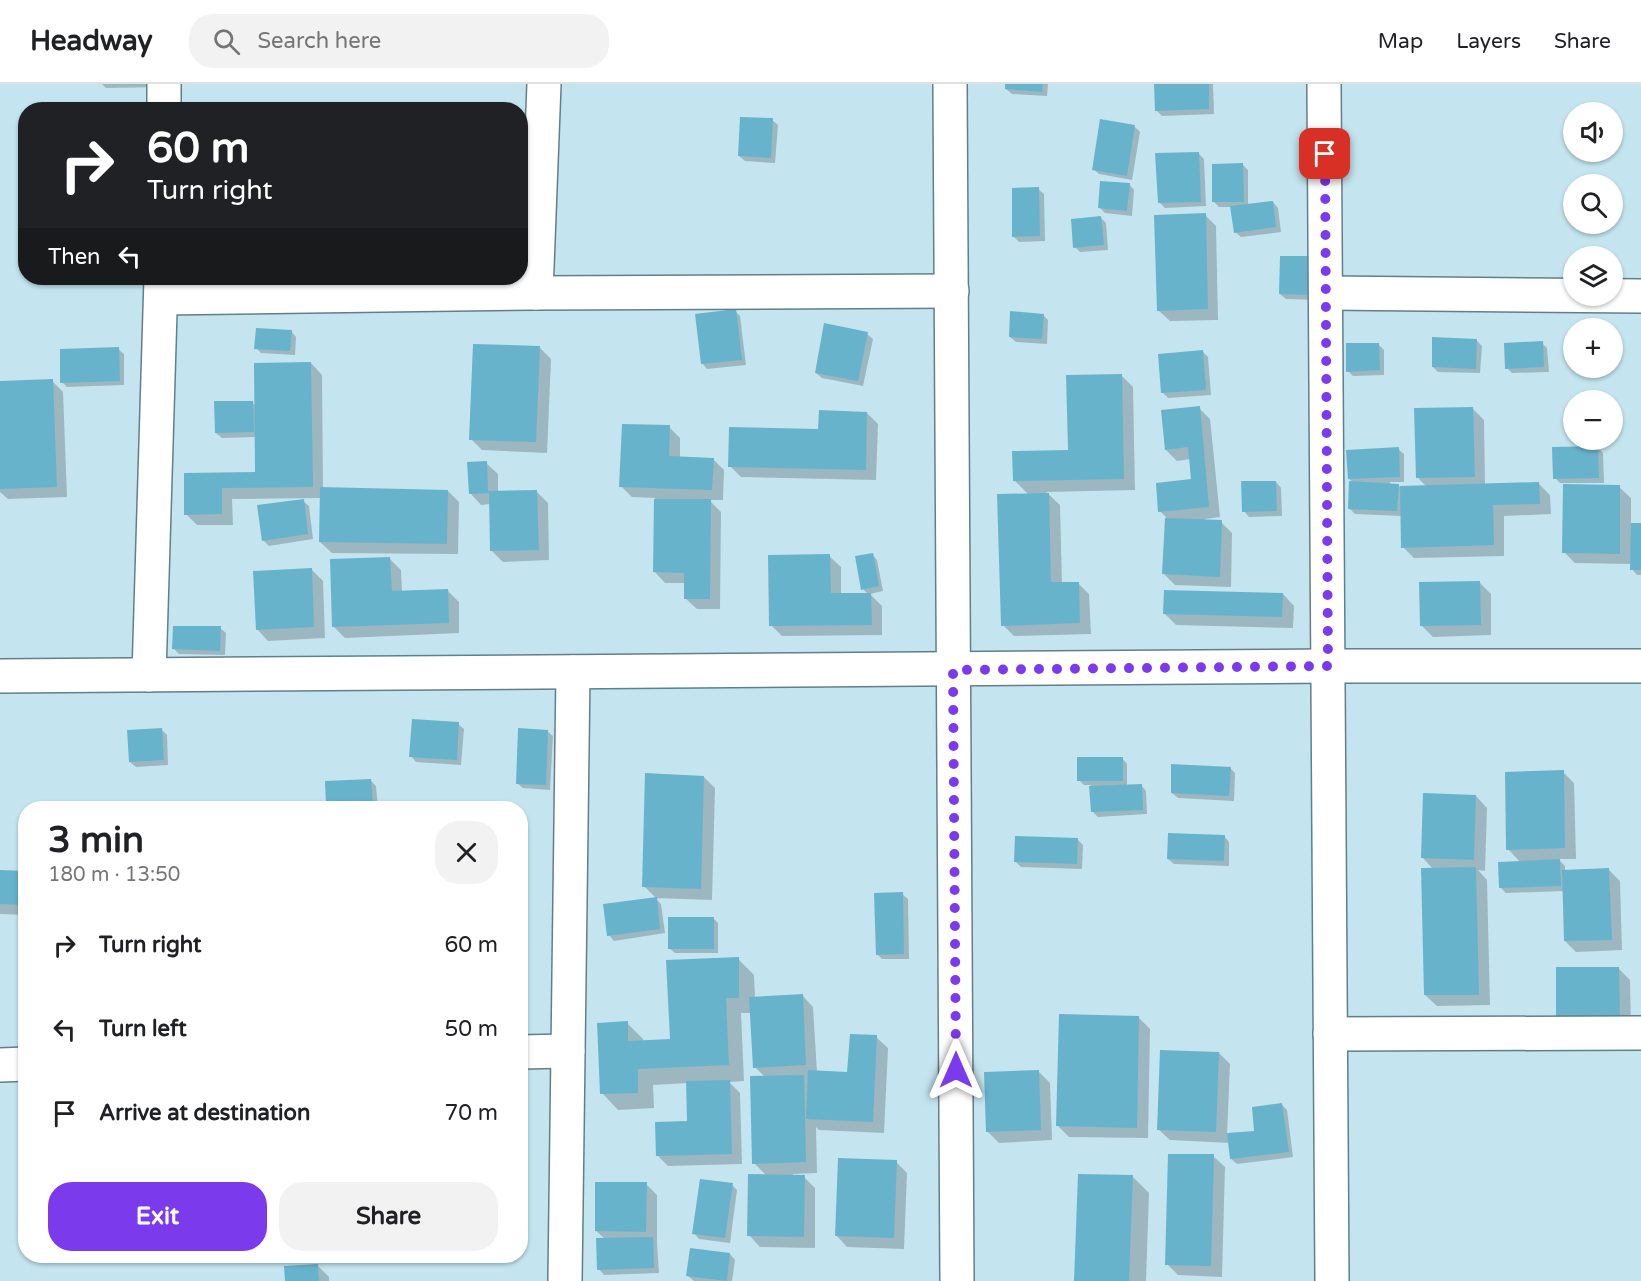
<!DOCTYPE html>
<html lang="en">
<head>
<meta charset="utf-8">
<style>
	body { margin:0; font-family:"Varela Round",sans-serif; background:#f2f2f2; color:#202124; height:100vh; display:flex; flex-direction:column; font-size:22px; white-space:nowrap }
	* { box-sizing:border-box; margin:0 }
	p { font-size:20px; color:#757577 }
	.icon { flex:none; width:33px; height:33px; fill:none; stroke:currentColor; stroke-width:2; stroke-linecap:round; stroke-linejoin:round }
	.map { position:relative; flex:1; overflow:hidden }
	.details { position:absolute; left:18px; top:717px; width:510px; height:462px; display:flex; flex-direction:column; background:#fff; border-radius:24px; box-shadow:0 2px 4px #0004 }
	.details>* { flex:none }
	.top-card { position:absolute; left:18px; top:18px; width:510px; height:183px; border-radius:24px; box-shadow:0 2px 4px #0004; background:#202124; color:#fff; overflow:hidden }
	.fabs { position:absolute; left:1563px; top:18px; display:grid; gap:12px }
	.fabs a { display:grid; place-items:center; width:60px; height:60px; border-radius:50%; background:#fff; box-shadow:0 2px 4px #0004; font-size:30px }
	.pin { position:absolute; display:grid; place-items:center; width:51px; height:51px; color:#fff; margin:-26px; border-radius:12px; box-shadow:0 3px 9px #0006 }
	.me { position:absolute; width:66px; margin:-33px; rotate:0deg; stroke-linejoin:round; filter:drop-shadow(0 0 4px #0008) }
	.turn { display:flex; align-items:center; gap:21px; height:126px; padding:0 30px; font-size:27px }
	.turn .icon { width:78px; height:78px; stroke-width:2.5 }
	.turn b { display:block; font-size:42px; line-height:51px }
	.then { display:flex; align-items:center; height:57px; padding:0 30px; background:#0003; gap:12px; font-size:22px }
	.round { display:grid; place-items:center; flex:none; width:63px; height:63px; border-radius:24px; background:#f2f2f2 }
	.head { display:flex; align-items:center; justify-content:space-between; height:102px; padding:0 30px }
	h1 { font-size:36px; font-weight:800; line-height:45px }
	.button { display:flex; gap:12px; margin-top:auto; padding:12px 30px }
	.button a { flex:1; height:69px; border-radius:24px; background:#7c3aed; color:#fff; font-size:24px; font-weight:800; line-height:69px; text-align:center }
	.button a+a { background:#f2f2f2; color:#202124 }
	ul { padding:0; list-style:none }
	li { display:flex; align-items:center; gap:18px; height:84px; padding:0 30px }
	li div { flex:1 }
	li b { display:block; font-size:22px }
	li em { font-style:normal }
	header { display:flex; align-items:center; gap:36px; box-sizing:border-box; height:84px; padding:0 30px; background:#fff; border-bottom:2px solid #e0e0e0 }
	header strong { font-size:28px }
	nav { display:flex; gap:33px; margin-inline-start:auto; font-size:21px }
	.search { width:420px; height:54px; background:#f2f2f2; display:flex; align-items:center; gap:15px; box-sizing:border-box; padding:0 21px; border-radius:24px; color:#757577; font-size:22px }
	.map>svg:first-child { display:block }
	.shadow { fill:#0003 }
	.building { fill:#68b3cc }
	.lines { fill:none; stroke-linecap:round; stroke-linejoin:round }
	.minor-casing { stroke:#617f89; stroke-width:36 }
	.minor { stroke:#fff; stroke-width:33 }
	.route { stroke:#7c3aed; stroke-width:10; stroke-dasharray:0 18 }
</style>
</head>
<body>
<header>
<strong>Headway</strong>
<div class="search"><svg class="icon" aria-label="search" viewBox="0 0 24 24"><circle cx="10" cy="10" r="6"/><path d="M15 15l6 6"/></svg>Search here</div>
<nav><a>Map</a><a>Layers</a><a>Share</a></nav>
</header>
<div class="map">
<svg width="1641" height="1197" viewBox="0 0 1641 1197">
	<rect width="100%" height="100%" fill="#c4e5f0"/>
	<g class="shadow">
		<path d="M102 0H163V3L106 4Z"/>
		<path d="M1007 0H1048L1047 12 1012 10 1006 5Z"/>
		<path d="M1156 0H1213L1214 30 1162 32 1156 26Z"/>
		<path d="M772 36 778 41 775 79 745 77 739 72Z"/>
		<path d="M1134 42 1140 48 1132 96 1099 90 1093 85Z"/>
		<path d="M1198 69 1204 75 1206 122 1165 124 1159 118Z"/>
		<path d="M1242 80 1248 86V121L1273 118 1278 124 1281 148 1241 153 1235 148 1232 123H1219L1214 118Z"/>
		<path d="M1129 100 1134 106 1132 132 1105 129 1100 124Z"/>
		<path d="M1038 105 1044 110 1045 157 1019 158 1014 153Z"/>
		<path d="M1205 131 1216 142 1218 236 1170 237 1158 226Z"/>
		<path d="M1101 134 1106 139 1108 166 1080 168 1075 163Z"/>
		<path d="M1282 173 1318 216 1286 215 1280 210Z"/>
		<path d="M735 227 740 232 746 281 707 285 702 279Z"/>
		<path d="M1043 231 1048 236 1047 260 1016 258 1010 253Z"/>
		<path d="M291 247 296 253 295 271 261 269 256 264Z"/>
		<path d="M867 250 873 255 863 302 822 294 816 289Z"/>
		<path d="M1476 256 1482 262 1480 289 1438 288 1433 283Z"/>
		<path d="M1542 259 1547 264 1549 288 1512 289 1507 284Z"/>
		<path d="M1378 260 1384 266V291L1353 292 1348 287Z"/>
		<path d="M540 264 551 275 547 369 482 366 471 355Z"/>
		<path d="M118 265 124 270V301L67 303 62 298Z"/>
		<path d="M1203 268 1208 273 1211 311 1168 314 1162 308Z"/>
		<path d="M311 279 322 291 323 405 448 407 459 418 458 470 332 469 320 458 321 414 232 415 233 441H197L186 430V390L257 389 256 353 222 354 216 349 252 318 256 322Z"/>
		<path d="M1121 291 1133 303 1135 406 1046 408 1060 421 1062 500 1078 499 1089 510 1091 550 1014 552 1003 541 1029 411 1015 397 1070 367Z"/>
		<path d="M52 297 63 308 67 413 8 415 0 408V298Z"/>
		<path d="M1199 324 1210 335 1220 433 1205 435V437L1221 438 1232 449 1231 503 1175 501 1164 490 1166 433 1160 427 1193 397 1191 375 1177 377 1166 366Z"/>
		<path d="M1473 325 1484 336 1485 401 1539 400 1550 411 1551 430 1504 432V472L1414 474 1403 463 1402 432 1355 430 1349 424 1354 399 1349 395 1398 365 1404 370V398H1390V401H1398L1400 403H1427L1417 393Z"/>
		<path d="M867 329 878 340 876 396 741 393 730 382Z"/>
		<path d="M669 343 680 354V374L713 375 724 386 723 416H709L721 428 720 525H697L685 514V499H665L654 487 655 414 632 413 621 402Z"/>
		<path d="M1597 363 1603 369 1604 399H1560L1555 394Z"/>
		<path d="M486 379 498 390V409L537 408 548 419 549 476 503 478 492 467 490 420 481 421 470 409Z"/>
		<path d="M1276 398 1281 404 1282 432 1249 433 1244 427Z"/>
		<path d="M1619 403 1631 414V441H1641V491H1637L1632 485V480L1575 479 1564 468Z"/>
		<path d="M303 417 309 422 313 455 269 462 263 456Z"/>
		<path d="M872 470 877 476 883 507 870 510 882 522V551L782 552 771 541 829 472 841 483V510H868L863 505Z"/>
		<path d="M390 475 401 486 402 509 448 507 459 518V549L345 554 333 542Z"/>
		<path d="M312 486 323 497 325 554 268 557 257 545Z"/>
		<path d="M1480 499 1491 510V551L1433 553 1422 542Z"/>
		<path d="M1283 510 1294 522 1293 544 1176 541 1165 530Z"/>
		<path d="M220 544 226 549 225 571 179 570 174 565Z"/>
		<path d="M458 640 464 645 461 681 416 678 411 672Z"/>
		<path d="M162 646 167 651 168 681 136 683 130 678Z"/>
		<path d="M547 647 553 652 550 706 523 704 517 699Z"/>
		<path d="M1122 674 1127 680V702L1141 701 1146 707 1147 730 1098 733 1092 727 1091 701H1084L1079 696Z"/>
		<path d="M1230 684 1235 689 1234 717 1178 714 1172 709Z"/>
		<path d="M1563 688 1574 699 1576 775H1558L1565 782V787L1609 786 1620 797 1622 866 1576 868 1565 857 1564 807 1506 809 1501 804 1521 779 1508 765Z"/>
		<path d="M704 693 715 704 712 816 655 814 661 820 665 849 614 857 609 851 656 814 644 802Z"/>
		<path d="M371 697 376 702 378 724H331L327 721Z"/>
		<path d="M1476 712 1487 724 1485 787 1478 786 1487 796 1490 921 1437 922 1425 911 1434 786 1422 773Z"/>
		<path d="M187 721 190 724H124Z"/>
		<path d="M1224 752 1229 758V782L1174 780 1168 775Z"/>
		<path d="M1077 755 1083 761 1082 785 1021 783 1016 778Z"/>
		<path d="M0 787 26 788V831L0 830Z"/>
		<path d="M902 810 908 815 909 875H882L877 870Z"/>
		<path d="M713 834 718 839V869H675L669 864Z"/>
		<path d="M738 875 754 891 755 914 802 911 813 923 817 988 849 989 876 953 888 964 884 1049 819 1046 816 1043 817 1089 793 1090V1092L804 1093 815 1104V1164L760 1163 749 1151 767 1092 754 1079 765 993 755 983 752 929H741L744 997 729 998 740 1009 742 1080 668 1082 657 1071 689 1038 688 999 653 1001 654 1024 618 1026 602 1009 627 939 643 955 644 958 671 957Z"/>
		<path d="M1619 885 1630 896 1631 946H1569Z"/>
		<path d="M1139 934 1150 945 1148 1054 1069 1053 1057 1041Z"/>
		<path d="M1219 969 1230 980 1227 1051 1256 1048 1282 1021 1287 1026 1293 1073 1237 1080 1231 1075 1230 1059 1170 1056 1158 1045Z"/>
		<path d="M1039 988 1050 999 1052 1056 999 1059 987 1047Z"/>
		<path d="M1213 1072 1225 1083 1222 1193 1178 1191 1167 1180Z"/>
		<path d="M896 1078 907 1089 904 1165 847 1163 836 1151Z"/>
		<path d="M1133 1093 1149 1109 1146 1197H1075Z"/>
		<path d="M646 1100 657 1111V1159L659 1189 604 1191 599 1185 605 1155 596 1147Z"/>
		<path d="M732 1101 737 1106 730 1159 699 1155 694 1149Z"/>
		<path d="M730 1170 735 1176 732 1197H694L688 1192Z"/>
		<path d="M318 1182 329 1193V1197H286Z"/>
	</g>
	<g class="building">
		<path d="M1005 0H1043L1042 8 1005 5Z"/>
		<path d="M1154 0H1209V25L1155 27Z"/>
		<path d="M740 33 773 34 771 74 738 72Z"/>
		<path d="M1100 35 1135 41 1127 92 1092 86Z"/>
		<path d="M1199 68 1201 118 1158 119 1155 69Z"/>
		<path d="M1243 79 1244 118H1212V80Z"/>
		<path d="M1100 97 1130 99 1127 127 1098 124Z"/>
		<path d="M1039 103 1040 152 1012 153V104Z"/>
		<path d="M1273 117 1276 143 1234 149 1230 122Z"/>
		<path d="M1206 129 1208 225 1157 227 1154 131Z"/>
		<path d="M1101 132 1104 161 1073 164 1071 135Z"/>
		<path d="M1280 172H1314L1313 211 1279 210Z"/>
		<path d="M736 225 742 276 701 280 695 230Z"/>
		<path d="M1010 227 1044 230 1042 255 1009 253Z"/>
		<path d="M824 239 868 248 858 297 815 289Z"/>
		<path d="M256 244 292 246 290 267 254 265Z"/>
		<path d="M1432 253 1477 255 1476 285 1432 283Z"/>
		<path d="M1543 257 1544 283 1505 285 1504 259Z"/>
		<path d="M1346 259H1379L1380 286 1346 288Z"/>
		<path d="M473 260 540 262 536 358 469 356Z"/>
		<path d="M119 263 120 297 60 299V265Z"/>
		<path d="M1203 266 1206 306 1161 309 1158 270Z"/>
		<path d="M311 278 313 403 222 404V430L184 431V389L255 388 254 279Z"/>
		<path d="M1122 290 1124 395 1013 397 1012 367 1068 366 1066 291Z"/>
		<path d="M53 295 57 403 0 405V297Z"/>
		<path d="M214 317H253L254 348 215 349Z"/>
		<path d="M1200 322 1209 423 1158 428 1156 399 1191 395 1188 363 1165 366 1161 326Z"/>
		<path d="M1473 323 1475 393 1416 394 1414 324Z"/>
		<path d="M819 326 867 328 866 386 728 383 729 343 818 345Z"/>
		<path d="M622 340 670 341 669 372 714 374 712 406 619 403Z"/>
		<path d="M1598 362 1599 394 1553 395 1552 363Z"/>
		<path d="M1399 363 1400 393 1348 395 1346 366Z"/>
		<path d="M487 377 488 407 537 406 539 466 490 467 489 409 469 410 467 378Z"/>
		<path d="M1241 397H1276L1277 427 1242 428Z"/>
		<path d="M1349 397 1399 400 1397 427 1348 425Z"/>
		<path d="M1539 398 1540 420 1493 421 1494 461 1401 464 1400 402Z"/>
		<path d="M1563 400 1620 401V470L1562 469Z"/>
		<path d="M320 403 448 406 447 460 319 458Z"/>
		<path d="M1049 409 1051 498H1079L1080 539 1001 542 997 410Z"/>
		<path d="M304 415 308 450 262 457 257 421Z"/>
		<path d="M654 415H711L710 515H684V489L653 488Z"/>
		<path d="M1165 434 1222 436 1220 493 1162 490Z"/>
		<path d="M1631 439H1641V486H1630Z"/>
		<path d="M873 469 879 502 861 506 855 472Z"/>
		<path d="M830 470 831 509H871L872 541 769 542 768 471Z"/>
		<path d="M390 473 392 507 448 505 449 539 332 543 330 475Z"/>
		<path d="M312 484 314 543 256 546 253 487Z"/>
		<path d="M1480 497 1481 541 1420 542 1419 498Z"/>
		<path d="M1164 506 1283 509 1282 533 1163 530Z"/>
		<path d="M173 542H221L220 567 172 565Z"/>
		<path d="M412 635 459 638 457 676 409 673Z"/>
		<path d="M162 644 164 676 129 678 127 646Z"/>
		<path d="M518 644 548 646 546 701 516 700Z"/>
		<rect x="1077" y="673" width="46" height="24"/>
		<path d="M1171 680 1231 683 1229 712 1171 709Z"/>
		<path d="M1564 686 1565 764 1506 766 1505 688Z"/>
		<path d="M645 689 704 692 701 805 642 803Z"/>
		<path d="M371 695 373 720 326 721 325 697Z"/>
		<path d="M1142 700 1143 726 1091 728 1089 702Z"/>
		<path d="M1423 709 1476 711 1474 776 1421 774Z"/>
		<path d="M187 720 188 724H124V723Z"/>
		<path d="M1168 749 1225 751 1224 777 1167 775Z"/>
		<path d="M1015 752 1078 754 1077 780 1014 778Z"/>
		<path d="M1560 775 1561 802 1499 804 1498 778Z"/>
		<path d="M1476 783 1479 911H1424L1421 784Z"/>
		<path d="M1609 784 1612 856 1564 857 1562 786Z"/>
		<path d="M0 786 26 787V821L0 820Z"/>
		<path d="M903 808 904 870 876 871 874 809Z"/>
		<path d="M657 813 660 845 607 852 603 820Z"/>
		<rect x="668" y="833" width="46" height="32"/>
		<path d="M739 873V914H726L729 981 638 985V1009L600 1010 597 939 628 937V957L670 955 666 876Z"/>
		<path d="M1556 883H1619L1620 935 1556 936Z"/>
		<path d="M803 910 806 981 753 984 749 913Z"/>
		<path d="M1059 930 1139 932 1137 1044 1056 1042Z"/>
		<path d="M850 950 877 951 873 1038 806 1035 808 986 847 988Z"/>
		<path d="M1160 966 1219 968 1216 1048 1157 1046Z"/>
		<path d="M1039 986 1041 1046 986 1048 984 988Z"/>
		<path d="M804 991 806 1078 752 1080 750 992Z"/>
		<path d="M730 996 732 1070 656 1072 655 1038 687 1037 686 997Z"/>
		<path d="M1282 1019 1289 1068 1230 1075 1227 1049 1254 1047 1252 1023Z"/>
		<path d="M1168 1070H1214L1211 1182 1165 1181Z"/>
		<path d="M838 1074 897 1076 894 1154 835 1152Z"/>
		<path d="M748 1090 805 1091 804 1153 747 1152Z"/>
		<path d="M1078 1090 1133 1091 1129 1197H1074Z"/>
		<path d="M700 1095 733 1099 725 1154 692 1150Z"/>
		<path d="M595 1098H647L646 1148 595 1147Z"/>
		<path d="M653 1153 654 1184 597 1186 596 1154Z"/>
		<path d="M690 1164 730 1169 727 1197 686 1192Z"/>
		<path d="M318 1180 319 1197H285L284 1182Z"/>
	</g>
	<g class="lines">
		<defs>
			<g id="minor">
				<path d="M950 0 957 1197"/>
				<path d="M1324 0 1332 1197"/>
				<path d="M164 26V0"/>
				<path d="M536 209 544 0"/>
				<path d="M1327 209 1641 212"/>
				<path d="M161 214 536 209 952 207"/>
				<path d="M149 591 161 194"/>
				<path d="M0 592 1328 582H1641"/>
				<path d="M1330 950 1641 949"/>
				<path d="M520 968 568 967"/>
				<path d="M0 981 26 980"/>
				<path d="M565 1197 573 588"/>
			</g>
		</defs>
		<use href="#minor" class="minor-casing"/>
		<use href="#minor" class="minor"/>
	</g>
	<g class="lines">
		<path class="route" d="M956 986 953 586 1328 582 1325 70"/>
	</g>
</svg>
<div class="fabs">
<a><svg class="icon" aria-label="sound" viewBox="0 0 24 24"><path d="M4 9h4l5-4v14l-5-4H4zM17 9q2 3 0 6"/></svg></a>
<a><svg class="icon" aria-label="search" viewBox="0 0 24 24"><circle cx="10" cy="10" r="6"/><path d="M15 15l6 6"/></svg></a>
<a><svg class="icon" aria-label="layers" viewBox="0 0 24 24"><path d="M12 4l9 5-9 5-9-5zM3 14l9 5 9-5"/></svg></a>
<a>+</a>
<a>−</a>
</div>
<div class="pin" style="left:1325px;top:70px;background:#d93025"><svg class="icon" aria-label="arrive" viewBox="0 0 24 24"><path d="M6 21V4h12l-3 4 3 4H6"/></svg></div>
<svg class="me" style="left:956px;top:986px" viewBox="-20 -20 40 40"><path d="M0-17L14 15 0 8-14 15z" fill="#7c3aed" stroke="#fff" stroke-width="4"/></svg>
<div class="top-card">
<div class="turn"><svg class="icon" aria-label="right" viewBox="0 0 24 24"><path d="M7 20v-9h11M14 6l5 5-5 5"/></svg><div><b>60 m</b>Turn right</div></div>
<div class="then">Then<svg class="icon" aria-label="left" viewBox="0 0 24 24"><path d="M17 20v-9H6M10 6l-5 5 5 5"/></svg></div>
</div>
<section class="details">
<div class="head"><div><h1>3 min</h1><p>180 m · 13:50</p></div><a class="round"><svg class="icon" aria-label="close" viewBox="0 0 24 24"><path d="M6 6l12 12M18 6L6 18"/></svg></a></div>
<ul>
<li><svg class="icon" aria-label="right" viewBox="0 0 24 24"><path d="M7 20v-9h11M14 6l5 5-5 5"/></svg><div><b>Turn right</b></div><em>60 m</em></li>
<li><svg class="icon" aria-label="left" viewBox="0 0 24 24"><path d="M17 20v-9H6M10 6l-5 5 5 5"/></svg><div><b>Turn left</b></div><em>50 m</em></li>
<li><svg class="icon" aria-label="arrive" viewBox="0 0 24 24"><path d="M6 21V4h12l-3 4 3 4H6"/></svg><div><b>Arrive at destination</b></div><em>70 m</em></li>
</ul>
<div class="button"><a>Exit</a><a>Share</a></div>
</section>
</div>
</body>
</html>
